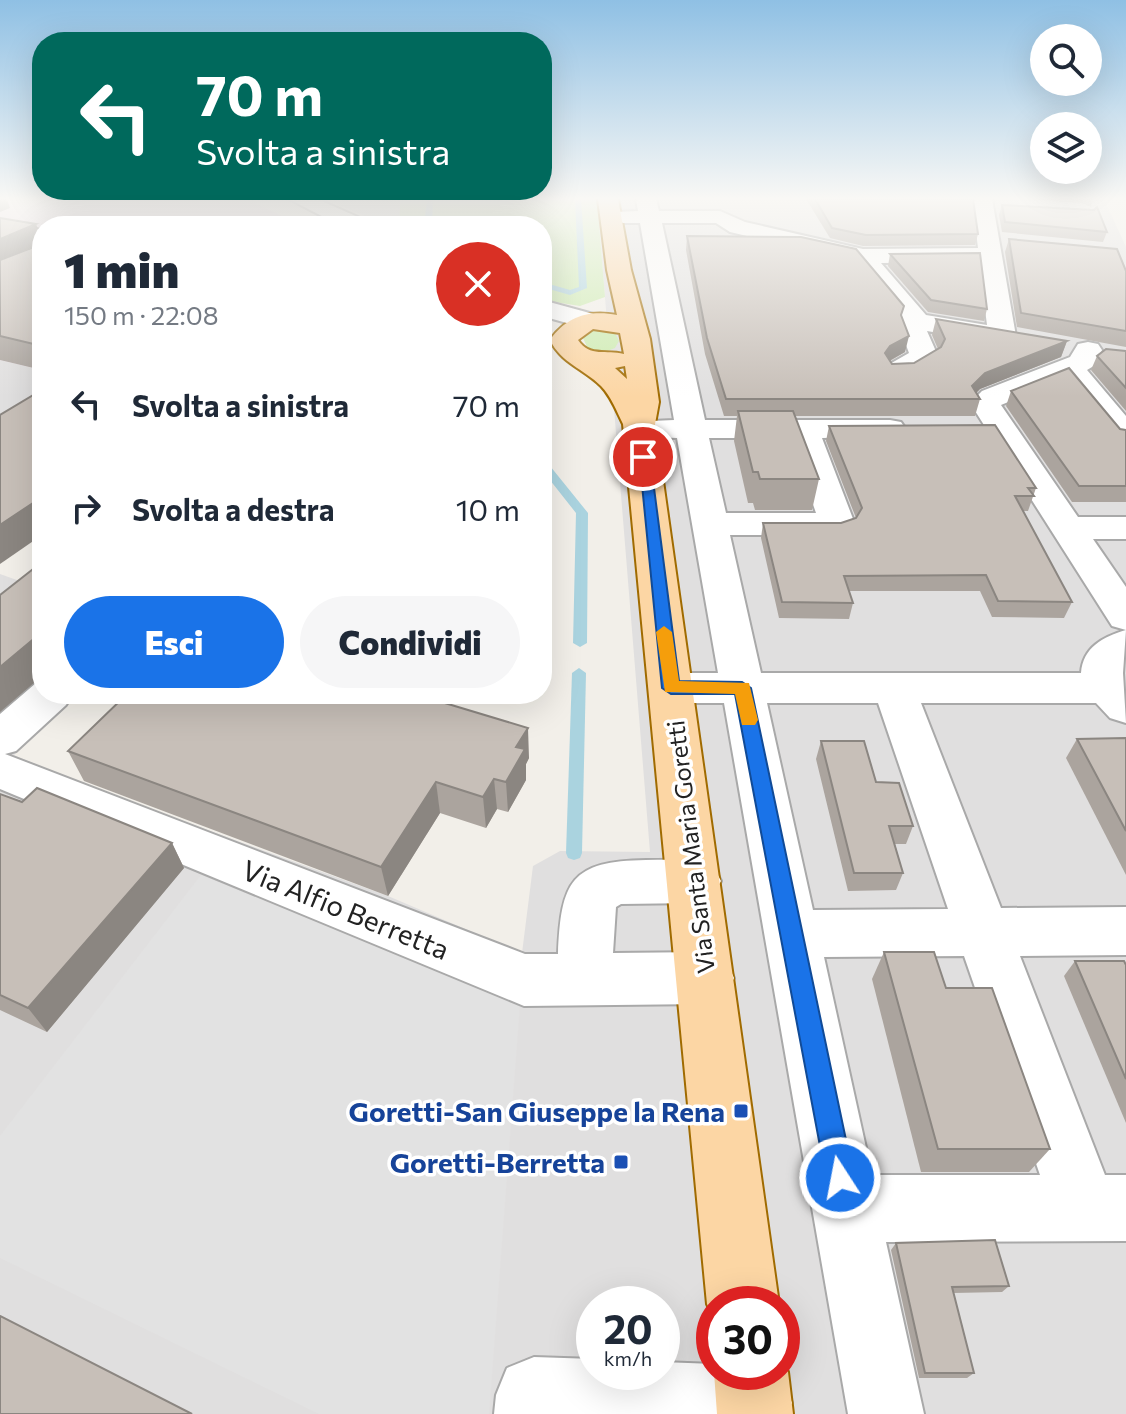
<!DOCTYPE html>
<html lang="it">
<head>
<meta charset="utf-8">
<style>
	body { margin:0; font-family:Commissioner,sans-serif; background:#f6f6f7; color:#1f2937; height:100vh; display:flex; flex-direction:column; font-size:30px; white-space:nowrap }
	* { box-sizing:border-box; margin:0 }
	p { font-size:26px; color:#747a83 }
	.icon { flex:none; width:44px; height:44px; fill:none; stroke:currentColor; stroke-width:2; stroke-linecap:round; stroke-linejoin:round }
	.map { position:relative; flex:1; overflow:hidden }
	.side { position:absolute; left:32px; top:216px; width:520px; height:488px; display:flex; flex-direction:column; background:#fff; border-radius:32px; box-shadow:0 8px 32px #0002 }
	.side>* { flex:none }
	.hud { position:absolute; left:32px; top:32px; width:520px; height:168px; border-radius:32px; box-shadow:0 8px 32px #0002; background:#00695c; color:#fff; overflow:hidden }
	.tools { position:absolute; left:1030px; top:24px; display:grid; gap:16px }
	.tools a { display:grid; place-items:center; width:72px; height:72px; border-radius:50%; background:#fff; box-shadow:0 8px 32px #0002; font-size:40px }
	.speed { position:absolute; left:576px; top:1286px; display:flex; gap:16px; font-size:40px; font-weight:700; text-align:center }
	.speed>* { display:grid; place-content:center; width:104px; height:104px; border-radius:50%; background:#fff; box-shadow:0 8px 32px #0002; line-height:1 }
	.speed small { font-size:20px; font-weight:400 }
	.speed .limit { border:12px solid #d22; background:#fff; color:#111 }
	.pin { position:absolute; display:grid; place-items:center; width:68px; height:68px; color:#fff; margin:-34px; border:4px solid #fff; border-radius:50%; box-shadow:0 2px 8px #0007 }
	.me { position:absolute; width:88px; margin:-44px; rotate:349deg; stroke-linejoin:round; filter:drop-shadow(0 0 6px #0008) }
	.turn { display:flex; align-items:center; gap:28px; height:168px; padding:0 32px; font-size:36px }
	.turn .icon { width:104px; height:104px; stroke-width:2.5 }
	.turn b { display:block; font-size:56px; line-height:68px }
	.round { display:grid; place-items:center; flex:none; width:84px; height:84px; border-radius:42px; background:#f6f6f7 }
	.summary { display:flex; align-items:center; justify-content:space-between; height:136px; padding:0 32px }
	h1 { font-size:48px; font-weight:800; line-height:60px }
	.action { display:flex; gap:16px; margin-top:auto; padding:16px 32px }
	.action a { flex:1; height:92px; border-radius:48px; background:#1a73e8; color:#fff; font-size:32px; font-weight:800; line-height:92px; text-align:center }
	.action a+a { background:#f6f6f7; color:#1f2937 }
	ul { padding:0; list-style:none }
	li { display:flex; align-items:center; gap:24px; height:104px; padding:0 32px }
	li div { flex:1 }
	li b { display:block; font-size:30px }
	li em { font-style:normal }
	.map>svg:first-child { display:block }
	.residential { fill:#e0dfdf; fill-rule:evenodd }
	.industrial { fill:#ebdbe8 }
	.grass { fill:#cdebb0 }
	.parking { fill:#e2e2e2 }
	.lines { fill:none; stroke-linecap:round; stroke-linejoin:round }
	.stream { fill:#aad3df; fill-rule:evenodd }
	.minor-casing { stroke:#a9a9a9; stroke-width:4 }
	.major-casing { stroke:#a06b00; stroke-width:4 }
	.minor { fill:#fff; fill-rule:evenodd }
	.major { fill:#fcd6a4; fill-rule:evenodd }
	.wall { fill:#aba49e }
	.shaded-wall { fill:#8b8681 }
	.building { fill:#c7bfb8; stroke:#8b8681; stroke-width:2 }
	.route { fill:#1a73e8; stroke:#114b97; stroke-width:2 }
	.slow { fill:#f59e0b }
	.transit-dot { fill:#1a4fb4; stroke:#fff; stroke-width:3 }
	.labels { text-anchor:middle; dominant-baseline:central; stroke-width:7; stroke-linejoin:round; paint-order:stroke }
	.street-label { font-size:24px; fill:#222; stroke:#fff }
	.near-street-label { font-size:28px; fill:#222; stroke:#fff }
	.near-transit-label { font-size:28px; font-weight:bold; fill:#164399; stroke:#fff; text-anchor:end }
</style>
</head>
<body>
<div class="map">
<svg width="1126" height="1414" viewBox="0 0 1126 1414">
	<rect width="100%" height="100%" fill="#f2efe9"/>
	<g class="residential">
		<path d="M597 199H1104L1126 247V1414H0V574L42 589V694H79L14 755 82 784 388 896 522 953 533 866 560 851 650 852ZM594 1304H662V1372H594ZM714 1304H782V1372H714Z"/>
		<path d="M0 360 42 370V391L0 416Z"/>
	</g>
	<path class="industrial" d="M0 199H247L303 226H42V370L0 360Z"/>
	<g class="grass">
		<path d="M400 199H597L605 297 580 306 542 300V226H399Z"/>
		<path d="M596 328 615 333 619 341 615 348 602 353 588 349 583 338Z"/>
	</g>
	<g class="parking">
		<path d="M326 199H400L399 226H387Z"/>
		<path d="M201 875 520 1004 489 1414H319L0 1258V1136Z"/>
	</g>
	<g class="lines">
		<g class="stream">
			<path d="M427 199H433L432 226H424Z"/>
			<path d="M575 199H581L587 288 570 295 542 287V282L570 290 579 287Z"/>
			<path d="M542 460 546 461 588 513 587 643 580 647 573 643 576 513 542 470Z"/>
			<path d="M579 668 586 673 582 853 580 858 574 860 568 858 566 853 572 673Z"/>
		</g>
		<defs>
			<g id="minor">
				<path d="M289 199H317L367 221 370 226H341Z"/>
				<path d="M636 199H656L659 211H720L745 222 863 249 978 248 972 199H992L1016 336 1012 342 1002 344 927 331 938 356 934 362 898 380 888 377 884 371 888 365 909 353 900 329 904 321 855 261 730 232 716 223H662L705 420H890L901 422 906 429 901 436 822 438 855 524 850 532 837 535H730L761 673H1081C1083 647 1103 637 1126 630L1123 673 1126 723 1110 718 1096 703H921L1001 908 1126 907V955L1020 956 1105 1175H1126V1241L886 1242 924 1414H848L724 703H671L656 699 649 688 656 677 671 673H718L677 438 629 436 624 429 629 422 674 420 640 223H623L612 217 615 212 638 211ZM979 262 987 325 926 315 881 263ZM709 438H790L816 513H726ZM767 703H878L948 909 813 910ZM964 956 1040 1175H872L824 957Z"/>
				<path d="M542 300 597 315 601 321 597 327 588 329 542 316Z"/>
				<path d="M1088 342 1098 344 1102 350 1097 364 1087 370 1126 416V445L1115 443 1064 379 1001 405 1078 517H1126V539H1093L1126 587V630L1112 626 970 403 982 391 1070 357 1078 344Z"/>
				<path d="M42 681V694H73L66 705 16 751 5 754 525 954H558C561 881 571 861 646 860 670 860 691 858 713 866L721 881 713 896 695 903 621 904 616 907 613 953 706 952 726 960 734 978 726 996 706 1004 524 1006 0 789V714L36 683Z"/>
				<path d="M534 1357 594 1359V1372H662V1362L714 1364V1372H771L781 1376 792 1403 787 1414H494L496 1395 507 1368Z"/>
			</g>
			<g id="major">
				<path d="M598 199H618L631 270 650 339 659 402 655 424 779 1304H714V1320L707 1304 623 424C617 412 611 396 601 386 584 369 561 363 550 340 567 316 589 310 617 315L607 270ZM593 329 620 333 624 354C606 349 590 358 578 340ZM625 366 627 379 615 368Z"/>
				<path d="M782 1357 788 1372 793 1414H717L714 1372H782Z"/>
			</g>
		</defs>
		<use href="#minor" class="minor-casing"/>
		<use href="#major" class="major-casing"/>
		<use href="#minor" class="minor"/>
		<use href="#major" class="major"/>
	</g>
	<g class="wall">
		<path d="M806 199H973L978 234 975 245 863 246 830 238Z"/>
		<path d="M1025 199H1093L1091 207 1082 203Z"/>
		<path d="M1002 205 1107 232 1103 242 1002 232 999 215Z"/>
		<path d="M0 218 42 229V370L0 360Z"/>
		<path d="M687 236 902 316 905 352 890 361 892 364 914 363 938 349 932 335 936 319 1067 341 1061 357 980 389 976 393 980 399 975 416H795L819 479 812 510H755L753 503H748L734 441 737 416H724L705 354 686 250Z"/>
		<path d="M1009 239 1126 271V347L1017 327 1005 252Z"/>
		<path d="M890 254 987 309 984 321 928 312 888 266Z"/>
		<path d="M1126 351V411L1091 370 1097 356Z"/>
		<path d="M1011 391 1120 429 1126 430V502H1072L1006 406Z"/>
		<path d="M829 426 1036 488 1028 511H1023L1072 602 1064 618 992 617 980 591H849L853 603 849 619 779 618 761 538 763 523H841L856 518 826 441Z"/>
		<path d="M1126 738V875L1066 758 1077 739Z"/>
		<path d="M821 741 876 782 913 826 906 844H895L903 873 896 890 848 891 816 759Z"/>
		<path d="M68 751 529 758 526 764V780L508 812 497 809 486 828 440 813 388 896 84 781Z"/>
		<path d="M0 794 22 802 172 843 184 868 47 1032 0 1010Z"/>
		<path d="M884 952 946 988 1050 1149 1029 1172H921L872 979Z"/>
		<path d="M1075 961 1126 965V1123L1064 976Z"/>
		<path d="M896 1243 1009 1286 1002 1292 953 1293 974 1373 967 1378H919L891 1250Z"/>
	</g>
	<g class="shaded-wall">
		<path d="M0 199H7L10 208 0 212Z"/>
		<path d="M36 224 42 240V248L0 267V239Z"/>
		<path d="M909 336 905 352 887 362 885 353 890 346Z"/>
		<path d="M1067 341 1061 357 980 389 970 399 972 386 985 373Z"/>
		<path d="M42 497V535L0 564V525Z"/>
		<path d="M42 632V676L0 712V667Z"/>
		<path d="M528 728 529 758 526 764V780L508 812 506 782 516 747Z"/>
		<path d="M494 779 497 809 486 828 483 797Z"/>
		<path d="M436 782 440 813 388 896 381 867Z"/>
		<path d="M172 843 184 868 47 1032 28 1008Z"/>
	</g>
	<g class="building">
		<path d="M815 199H973L978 234 866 235 832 228Z"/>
		<path d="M1002 205 1094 210 1097 207 1107 232 1005 222Z"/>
		<path d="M0 218 36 224 0 239Z"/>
		<path d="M36 228 42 229V346L0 336V260L34 247Z"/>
		<path d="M687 236 801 237 856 249 904 306 901 315 909 336 890 346 885 353 892 364 914 363 941 347 945 339 936 319 1067 341 985 373 972 386 980 399H726L707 338Z"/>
		<path d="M1009 239 1117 249 1126 271V331L1021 313Z"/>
		<path d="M980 253 987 309 931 300 890 254Z"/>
		<path d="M1106 349 1126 351V388L1097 356Z"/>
		<path d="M1069 368 1120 429 1126 430V486H1079L1011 391Z"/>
		<path d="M40 391H42V497L0 525V415Z"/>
		<path d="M738 411H793L819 479H760L758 472H753Z"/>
		<path d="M995 425 1036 488H1028L1034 496H1015L1072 602 998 601 986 575 844 576 853 603 782 602 763 523H841L856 518 862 508 829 426Z"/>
		<path d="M42 562V632L0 667V595Z"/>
		<path d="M127 694H415L528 728 516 747 525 749 506 782 494 779 483 797 436 782 381 867 68 751Z"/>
		<path d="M1126 738V831L1077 739Z"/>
		<path d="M821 741H864L876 782 899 783 913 826H889L903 873H854Z"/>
		<path d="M37 788 172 843 28 1008 0 995V794L22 802Z"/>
		<path d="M884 952H934L946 988H992L1050 1149H938Z"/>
		<path d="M1075 961H1124L1126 965V1079Z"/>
		<path d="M995 1240 1009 1286 952 1287 974 1373H925L896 1243Z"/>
		<path d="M0 1316 192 1414H0Z"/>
	</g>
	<linearGradient id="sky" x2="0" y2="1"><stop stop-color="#8fc0e4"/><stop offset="0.5" stop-color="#f9f8f5"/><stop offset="1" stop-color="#f9f8f5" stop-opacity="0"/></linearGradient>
	<rect width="1126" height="397" fill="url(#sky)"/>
	<path class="route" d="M639 454 650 457 679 681 742 682 751 688 854 1178 850 1188 840 1192 830 1188 826 1178 735 694H671L662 688Z"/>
	<path class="slow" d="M664 626 672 632 679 681 749 683 758 720 755 725H742L735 694 665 692 656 632Z"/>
	<g class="transit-dot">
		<rect x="733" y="1103" width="16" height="16" rx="4"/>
		<rect x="613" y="1154" width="16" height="16" rx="4"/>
	</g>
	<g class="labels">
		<g class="street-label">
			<text transform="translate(690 847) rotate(-97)">Via Santa Maria Goretti</text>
		</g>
		<g class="near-street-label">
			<text transform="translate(346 909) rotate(22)">Via Alfio Berretta</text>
		</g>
		<g class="near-transit-label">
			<text x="725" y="1111">Goretti-San Giuseppe la Rena</text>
			<text x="605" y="1162">Goretti-Berretta</text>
		</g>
	</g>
</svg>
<div class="tools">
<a><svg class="icon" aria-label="search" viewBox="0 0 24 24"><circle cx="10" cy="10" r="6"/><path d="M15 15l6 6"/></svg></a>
<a><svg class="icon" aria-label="layers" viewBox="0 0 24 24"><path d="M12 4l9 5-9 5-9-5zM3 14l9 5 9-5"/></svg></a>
</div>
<div class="speed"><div>20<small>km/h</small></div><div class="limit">30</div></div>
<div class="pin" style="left:643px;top:457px;background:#d93025"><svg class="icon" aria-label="arrive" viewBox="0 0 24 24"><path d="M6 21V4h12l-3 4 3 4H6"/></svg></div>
<svg class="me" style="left:840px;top:1178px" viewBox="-20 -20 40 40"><circle r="17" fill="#1a73e8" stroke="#fff" stroke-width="3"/><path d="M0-11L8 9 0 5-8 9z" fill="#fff"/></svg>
<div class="hud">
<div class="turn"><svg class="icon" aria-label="left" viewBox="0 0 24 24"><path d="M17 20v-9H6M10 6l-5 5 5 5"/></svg><div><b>70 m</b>Svolta a sinistra</div></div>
</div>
<section class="side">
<div class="summary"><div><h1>1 min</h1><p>150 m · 22:08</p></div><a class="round" style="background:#d93025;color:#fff"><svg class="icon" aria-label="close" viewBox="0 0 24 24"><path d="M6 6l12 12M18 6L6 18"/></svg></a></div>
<ul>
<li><svg class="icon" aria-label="left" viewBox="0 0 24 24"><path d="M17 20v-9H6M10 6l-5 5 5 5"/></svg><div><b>Svolta a sinistra</b></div><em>70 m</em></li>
<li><svg class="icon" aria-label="right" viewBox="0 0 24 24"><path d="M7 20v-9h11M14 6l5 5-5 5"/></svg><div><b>Svolta a destra</b></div><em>10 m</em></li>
</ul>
<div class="action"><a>Esci</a><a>Condividi</a></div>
</section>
</div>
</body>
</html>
